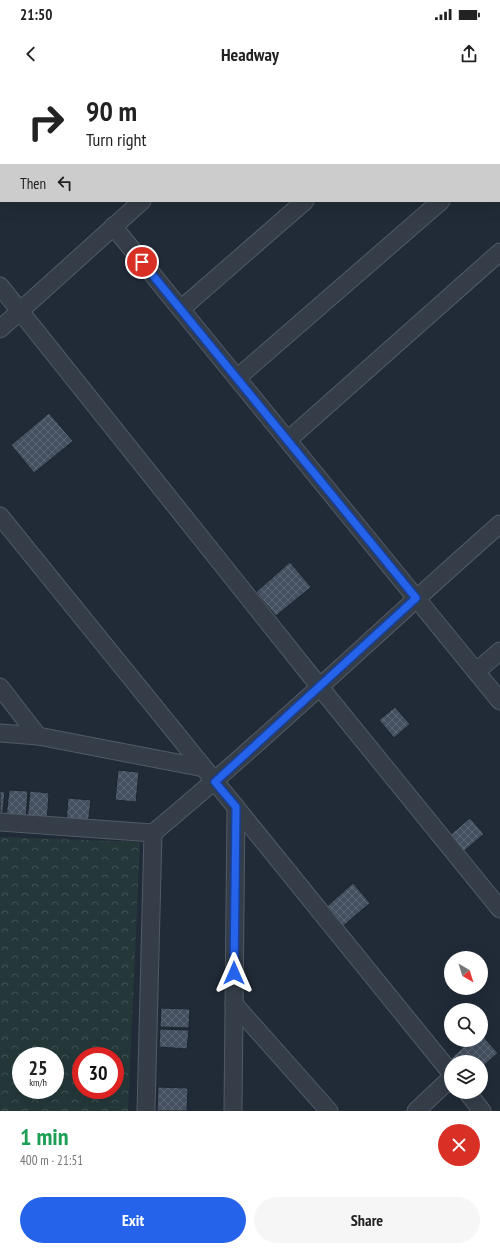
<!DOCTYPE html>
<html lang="en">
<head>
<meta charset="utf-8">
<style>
	body { margin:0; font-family:"PT Sans Narrow",sans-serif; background:#f6f6f6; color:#222; height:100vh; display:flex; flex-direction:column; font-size:15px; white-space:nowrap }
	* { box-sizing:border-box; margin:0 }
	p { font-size:13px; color:#767676 }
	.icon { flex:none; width:22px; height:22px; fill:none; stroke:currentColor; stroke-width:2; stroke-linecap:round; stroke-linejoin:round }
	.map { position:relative; height:1031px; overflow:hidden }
	.drawer { display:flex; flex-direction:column; background:#fff; flex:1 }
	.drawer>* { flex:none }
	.hud { position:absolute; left:0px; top:0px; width:500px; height:122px; box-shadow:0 4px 16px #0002; background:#fff; color:#222; overflow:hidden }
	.needle { width:26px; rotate:141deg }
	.buttons { position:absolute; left:444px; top:871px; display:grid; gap:8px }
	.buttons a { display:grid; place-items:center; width:44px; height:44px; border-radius:50%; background:#fff; box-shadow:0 4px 16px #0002; font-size:20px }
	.speed { position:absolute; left:12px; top:967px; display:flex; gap:8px; font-size:20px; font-weight:700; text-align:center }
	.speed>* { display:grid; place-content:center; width:52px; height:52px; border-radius:50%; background:#fff; box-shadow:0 4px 16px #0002; line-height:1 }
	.speed small { font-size:10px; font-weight:400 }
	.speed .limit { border:6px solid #d22; background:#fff; color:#111 }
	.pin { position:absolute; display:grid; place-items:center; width:34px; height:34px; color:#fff; margin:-17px; border:2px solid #fff; border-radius:50%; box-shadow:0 1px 4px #0007 }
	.me { position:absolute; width:44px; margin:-22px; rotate:0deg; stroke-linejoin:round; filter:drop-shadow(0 0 3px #0008) }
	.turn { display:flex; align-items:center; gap:14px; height:84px; padding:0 20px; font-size:18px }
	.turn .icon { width:52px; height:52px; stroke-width:2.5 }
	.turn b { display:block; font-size:28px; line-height:34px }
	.then { display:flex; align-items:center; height:38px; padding:0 20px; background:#0003; gap:8px; font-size:15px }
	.round { display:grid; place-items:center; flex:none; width:42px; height:42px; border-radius:21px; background:#f6f6f6 }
	.headline { display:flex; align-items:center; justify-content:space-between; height:68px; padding:0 20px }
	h1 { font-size:24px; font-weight:600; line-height:30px; color:#1e9e55 }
	.cta { display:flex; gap:8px; margin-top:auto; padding:8px 20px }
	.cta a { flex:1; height:46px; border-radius:24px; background:#2563eb; color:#fff; font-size:16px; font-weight:600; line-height:46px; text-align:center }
	.cta a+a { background:#f6f6f6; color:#222 }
	.status { display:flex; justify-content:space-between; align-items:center; height:28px; padding:0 20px; background:#fff; direction:ltr }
	.status svg { height:11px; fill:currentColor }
	header { display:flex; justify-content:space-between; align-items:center; height:52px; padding:0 20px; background:#fff; font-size:18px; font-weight:600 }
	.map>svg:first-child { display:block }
	.forest { fill:url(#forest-crowns); fill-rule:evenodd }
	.building { fill:url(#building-cross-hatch); stroke:#1c242f }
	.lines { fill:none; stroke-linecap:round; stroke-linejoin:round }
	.street-casing { stroke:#515a66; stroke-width:19 }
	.secondary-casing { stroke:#515a66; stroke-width:24 }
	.street { stroke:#343d48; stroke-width:17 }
	.secondary { stroke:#424c5b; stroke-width:22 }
	.route-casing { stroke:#184099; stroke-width:10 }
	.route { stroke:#2563eb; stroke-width:7 }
</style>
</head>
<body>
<div class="status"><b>21:50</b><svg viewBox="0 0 49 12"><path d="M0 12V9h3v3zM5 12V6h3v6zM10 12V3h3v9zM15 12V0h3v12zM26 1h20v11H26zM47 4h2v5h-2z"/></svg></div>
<header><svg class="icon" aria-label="back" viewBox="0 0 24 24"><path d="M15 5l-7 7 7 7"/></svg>Headway<svg class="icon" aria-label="share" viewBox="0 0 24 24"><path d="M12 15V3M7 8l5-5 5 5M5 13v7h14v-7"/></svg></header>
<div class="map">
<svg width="500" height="1031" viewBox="0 0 500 1031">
	<defs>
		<pattern id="forest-crowns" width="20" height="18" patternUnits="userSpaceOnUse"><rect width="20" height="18" fill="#24383a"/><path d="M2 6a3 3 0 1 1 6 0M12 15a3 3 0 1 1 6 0" fill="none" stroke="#415355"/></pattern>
		<pattern id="building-cross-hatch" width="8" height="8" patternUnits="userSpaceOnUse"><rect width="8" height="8" fill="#445060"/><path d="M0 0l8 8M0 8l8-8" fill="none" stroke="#5c6775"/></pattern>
	</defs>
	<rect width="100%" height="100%" fill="#212b38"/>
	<path class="forest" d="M0 757 140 762 128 1031H0ZM21 976H55V1010H21ZM81 976H115V1010H81Z"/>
	<g class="building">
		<path d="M49 333 73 361 34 393 11 365Z"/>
		<path d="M290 482 311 507 276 536 256 512Z"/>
		<path d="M395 627 410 644 394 658 379 640Z"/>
		<path d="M118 690 139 692 136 722 115 720Z"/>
		<path d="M9 710 28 711 26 740 6 738Z"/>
		<path d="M0 711 5 712 2 739 0 738Z"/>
		<path d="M30 711 49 713 47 743 27 741Z"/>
		<path d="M68 718 91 720 88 745 66 743Z"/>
		<path d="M470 738 484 754 464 771 450 755Z"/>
		<path d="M353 803 370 823 341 848 324 829Z"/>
		<path d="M161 928 190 929 189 948 160 947Z"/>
		<path d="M160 949 189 950 187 969 159 967Z"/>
		<path d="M481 954 498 973 481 988V982H447L471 960H481Z"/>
		<path d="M158 1007 188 1008 187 1031H157Z"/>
	</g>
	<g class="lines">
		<defs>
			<g id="street">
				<path d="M275 1 276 0"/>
				<path d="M443 1 444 0"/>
				<path d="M499 71 500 70"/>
				<path d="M113 146 500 621"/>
				<path d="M0 206 319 606 500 829"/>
				<path d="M181 229 305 121"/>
				<path d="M0 249 142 121"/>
				<path d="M237 298 441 121"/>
				<path d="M288 360 500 172"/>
				<path d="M0 436 451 993"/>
				<path d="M476 592 500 571"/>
				<path d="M0 607 38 656"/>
				<path d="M0 653 38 656 204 688"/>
				<path d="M0 742 153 753 146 1031"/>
				<path d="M153 753C272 654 384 546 500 444"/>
				<path d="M234 924 329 1031"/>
				<path d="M467 1012 482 1031"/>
				<path d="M233 1031 236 727"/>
				<path d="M416 1031 451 998"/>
			</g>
			<g id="secondary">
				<path d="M32 1 33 0"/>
				<path d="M54 1 55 0"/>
				<path d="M0 29 1 28"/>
				<path d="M0 49 1 48"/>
			</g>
		</defs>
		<use href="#street" class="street-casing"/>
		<use href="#secondary" class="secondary-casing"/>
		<use href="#street" class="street"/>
		<use href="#secondary" class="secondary"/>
	</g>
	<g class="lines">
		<defs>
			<path id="route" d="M142 182 416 518 215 702 236 727 234 893"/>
		</defs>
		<use href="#route" class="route-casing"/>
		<use href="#route" class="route"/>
	</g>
</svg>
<div class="buttons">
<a><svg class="needle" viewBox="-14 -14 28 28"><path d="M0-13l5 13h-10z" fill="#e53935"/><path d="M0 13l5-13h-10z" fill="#767676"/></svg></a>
<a><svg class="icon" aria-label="search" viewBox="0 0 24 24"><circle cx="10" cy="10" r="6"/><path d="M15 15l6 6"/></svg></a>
<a><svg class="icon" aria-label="layers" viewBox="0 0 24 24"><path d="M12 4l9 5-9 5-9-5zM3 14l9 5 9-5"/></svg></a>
</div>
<div class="speed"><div>25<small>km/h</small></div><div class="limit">30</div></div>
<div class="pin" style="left:142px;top:182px;background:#d93025"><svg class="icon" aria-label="arrive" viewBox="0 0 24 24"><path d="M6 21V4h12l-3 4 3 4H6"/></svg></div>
<svg class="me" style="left:234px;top:893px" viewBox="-20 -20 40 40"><path d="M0-17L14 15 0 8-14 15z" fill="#2563eb" stroke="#fff" stroke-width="4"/></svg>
<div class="hud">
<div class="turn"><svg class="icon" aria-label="right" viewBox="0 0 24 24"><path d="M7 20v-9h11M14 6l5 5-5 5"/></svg><div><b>90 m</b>Turn right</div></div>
<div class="then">Then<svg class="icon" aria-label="left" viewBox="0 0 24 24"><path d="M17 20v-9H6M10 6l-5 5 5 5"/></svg></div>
</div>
</div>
<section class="drawer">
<div class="headline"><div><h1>1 min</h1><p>400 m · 21:51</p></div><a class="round" style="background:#d93025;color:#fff"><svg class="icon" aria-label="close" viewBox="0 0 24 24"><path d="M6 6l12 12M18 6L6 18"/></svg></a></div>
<div class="cta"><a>Exit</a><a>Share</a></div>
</section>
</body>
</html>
